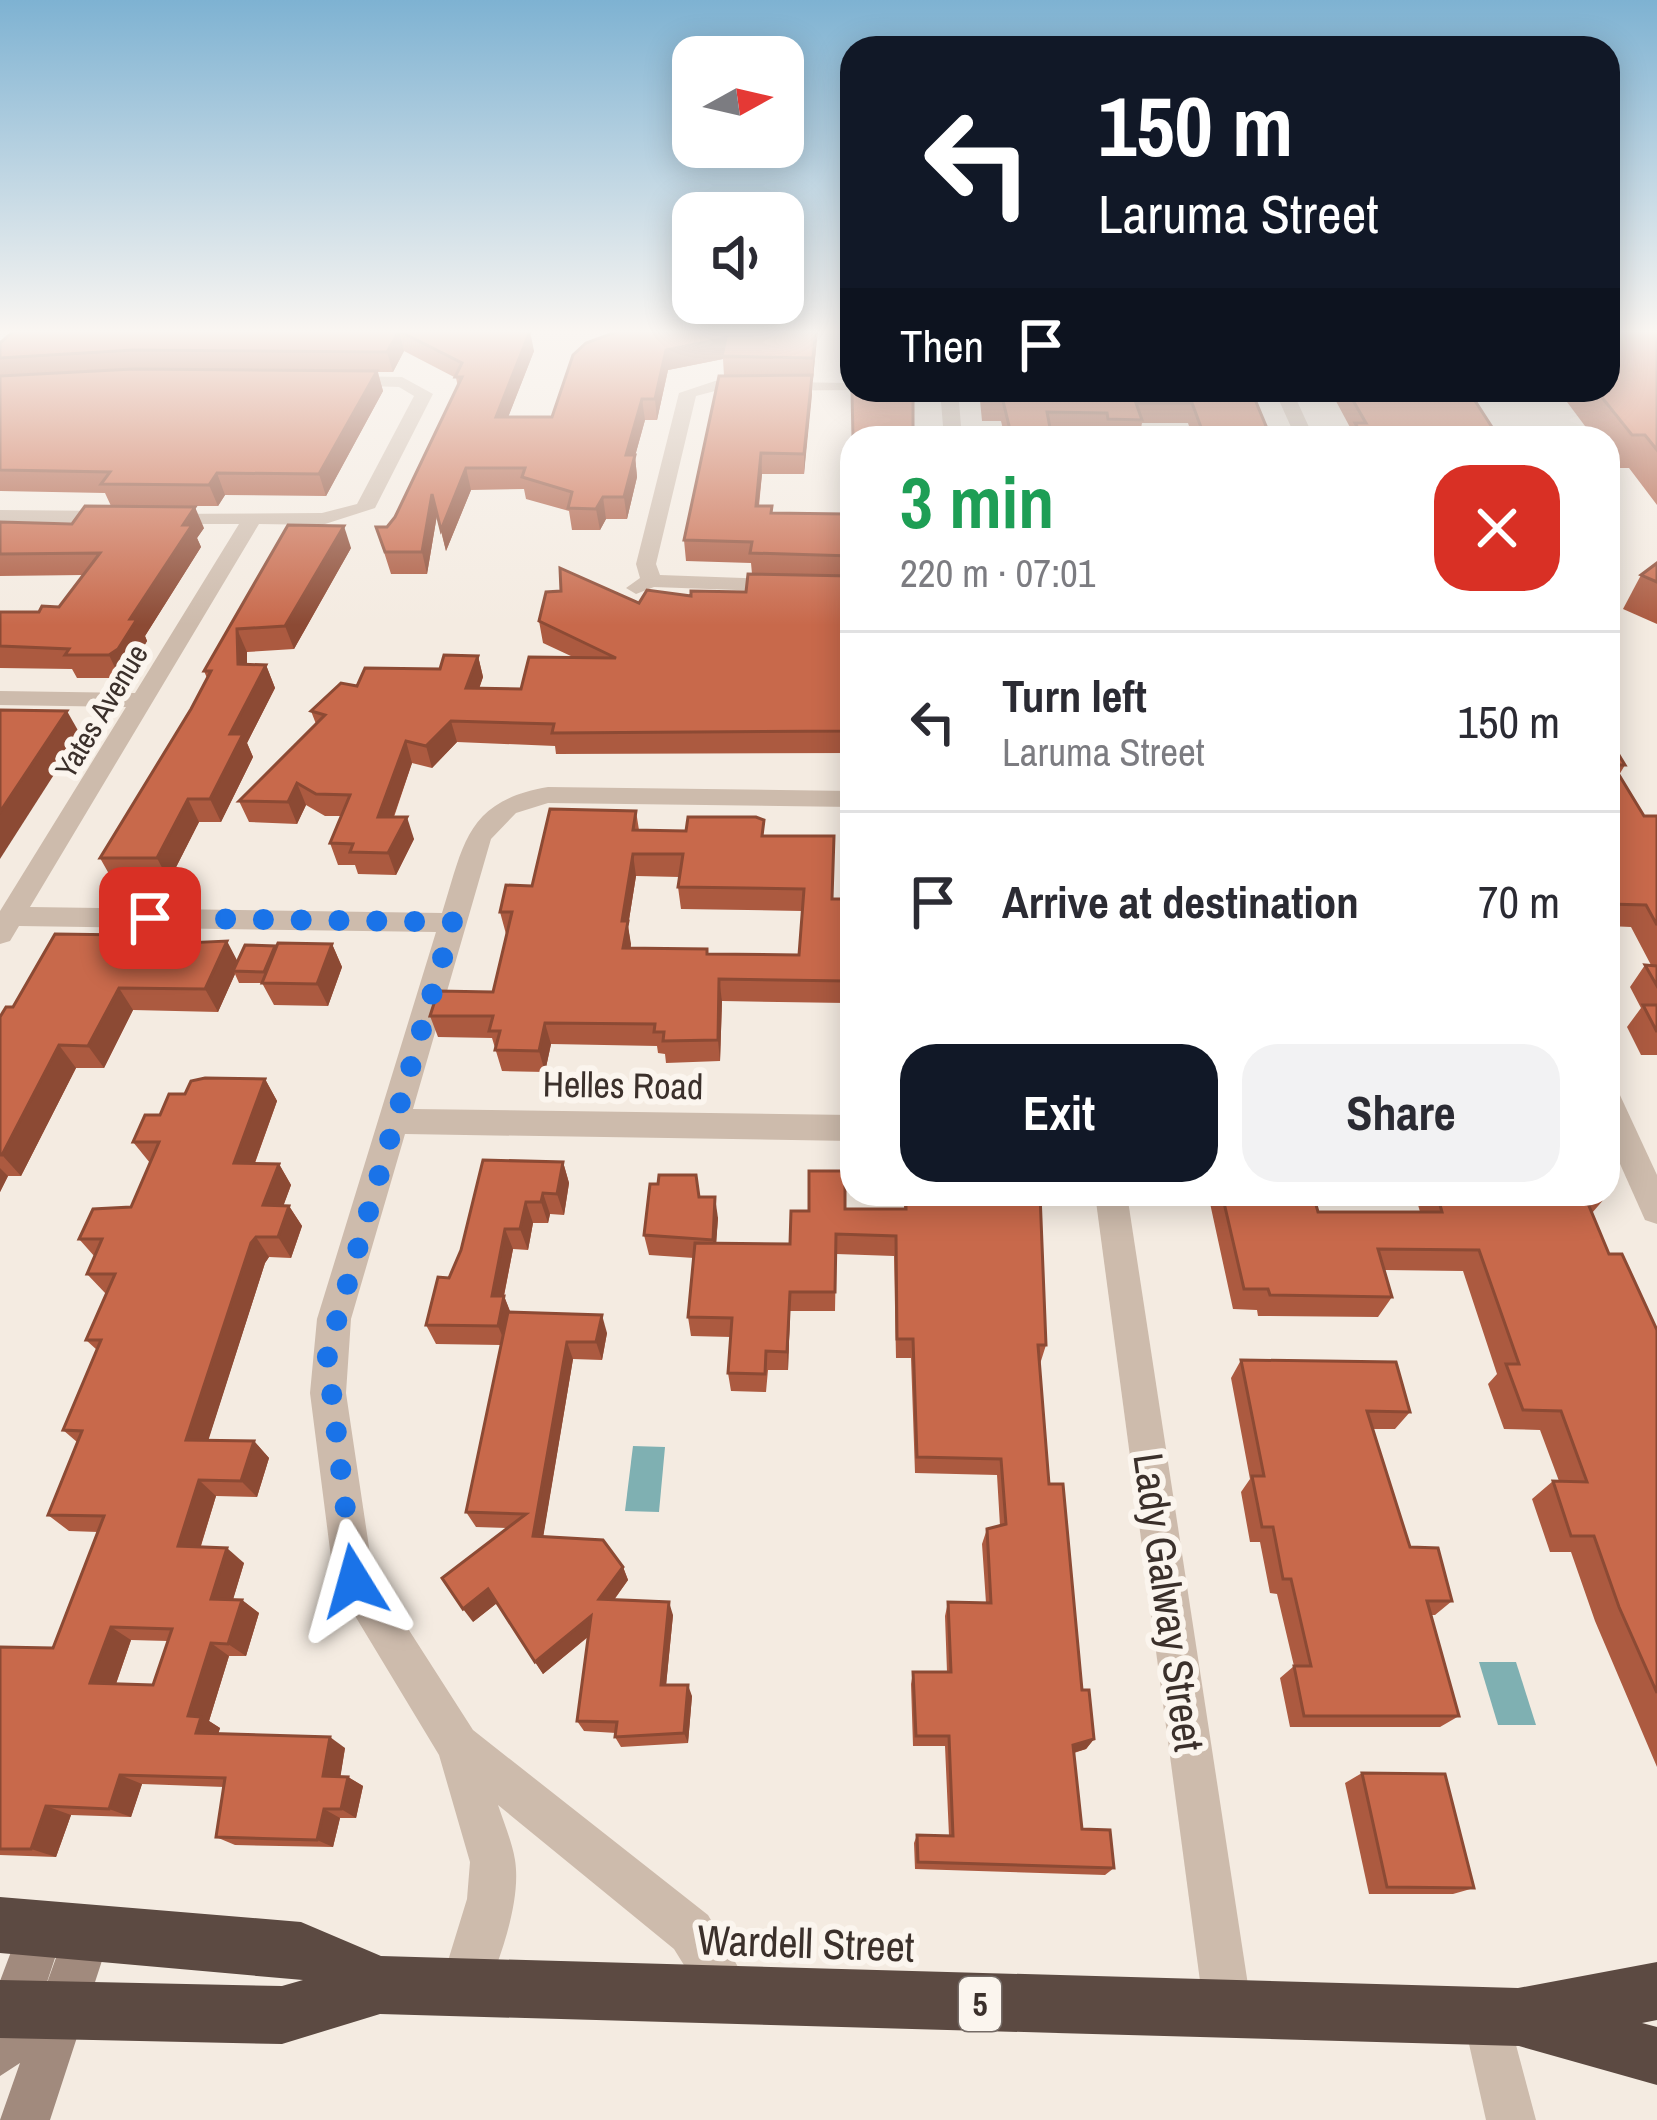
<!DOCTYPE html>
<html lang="en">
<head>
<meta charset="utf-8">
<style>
	body { margin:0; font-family:"Archivo Narrow",sans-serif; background:#f2f2f3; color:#2b2b33; height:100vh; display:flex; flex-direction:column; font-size:45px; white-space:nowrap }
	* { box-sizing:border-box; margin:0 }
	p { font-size:39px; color:#7c7c81 }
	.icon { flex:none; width:66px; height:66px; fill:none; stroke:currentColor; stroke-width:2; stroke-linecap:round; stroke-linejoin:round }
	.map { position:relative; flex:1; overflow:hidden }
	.details { position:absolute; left:840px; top:426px; width:780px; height:780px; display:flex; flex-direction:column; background:#fff; border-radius:36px; box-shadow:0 6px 30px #0003 }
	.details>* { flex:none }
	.banner { position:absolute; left:840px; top:36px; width:780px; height:366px; border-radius:36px; box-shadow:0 6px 30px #0003; background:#111827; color:#fff; overflow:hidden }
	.needle { width:78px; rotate:82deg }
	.fabs { position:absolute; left:672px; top:36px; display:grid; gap:24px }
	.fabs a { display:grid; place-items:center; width:132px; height:132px; border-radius:24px; background:#fff; box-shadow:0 6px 30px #0003; font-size:60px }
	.pin { position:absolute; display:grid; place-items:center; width:102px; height:102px; color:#fff; margin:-51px; border-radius:24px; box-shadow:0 6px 18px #0006 }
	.me { position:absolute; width:132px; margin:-66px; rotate:352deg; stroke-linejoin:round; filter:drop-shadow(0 0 9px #0008) }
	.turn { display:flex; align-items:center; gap:42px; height:252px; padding:0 60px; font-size:54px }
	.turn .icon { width:156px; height:156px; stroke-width:2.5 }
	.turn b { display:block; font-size:84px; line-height:102px }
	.then { display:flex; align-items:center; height:114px; padding:0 60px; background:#0003; gap:24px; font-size:45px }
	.round { display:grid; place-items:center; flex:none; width:126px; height:126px; border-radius:36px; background:#f2f2f3 }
	.headline { display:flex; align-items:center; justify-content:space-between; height:204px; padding:0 60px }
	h1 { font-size:72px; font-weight:700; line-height:90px; color:#1e9e55 }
	.cta { display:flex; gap:24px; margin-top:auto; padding:24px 60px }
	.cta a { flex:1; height:138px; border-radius:36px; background:#111827; color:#fff; font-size:48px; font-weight:700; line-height:138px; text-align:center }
	.cta a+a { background:#f2f2f3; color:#2b2b33 }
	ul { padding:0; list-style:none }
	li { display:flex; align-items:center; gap:36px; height:180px; padding:0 60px; border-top:3px solid #e1e1e2 }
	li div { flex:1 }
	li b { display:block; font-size:45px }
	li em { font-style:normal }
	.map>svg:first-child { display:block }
	.water { fill:#7fb0b2 }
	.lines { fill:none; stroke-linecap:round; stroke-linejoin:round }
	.street { fill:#cdbbac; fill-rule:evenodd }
	.secondary { fill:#a18a7d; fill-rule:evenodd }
	.highway { fill:#5c4a42; fill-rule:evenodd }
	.wall { fill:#ac5a40; fill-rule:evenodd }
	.shaded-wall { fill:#8c4a34 }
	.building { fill:#c8694b; stroke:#8c4a34; stroke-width:3; fill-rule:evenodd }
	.route { stroke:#1a73e8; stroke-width:21; stroke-dasharray:0 37.8 }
	.labels { text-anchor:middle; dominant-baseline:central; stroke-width:12; stroke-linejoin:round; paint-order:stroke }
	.far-street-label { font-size:30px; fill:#3b302b; stroke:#fbf5ee }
	.shield { fill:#fbf5ee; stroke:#756b66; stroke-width:3 }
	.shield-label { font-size:33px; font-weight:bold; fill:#3b302b }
	.street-label { font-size:36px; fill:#3b302b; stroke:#fbf5ee }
	.near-street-label { font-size:42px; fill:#3b302b; stroke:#fbf5ee }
</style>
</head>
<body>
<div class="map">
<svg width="1657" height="2120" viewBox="0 0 1657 2120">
	<rect width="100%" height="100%" fill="#f4ebe1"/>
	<g class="water">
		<path d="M633 1446 665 1447 659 1512 625 1511Z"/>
		<path d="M1479 1662H1516L1536 1725H1498Z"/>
	</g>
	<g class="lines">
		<g class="street">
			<path d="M342 376 402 377 433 394 375 508 322 525 259 524 30 907 442 913C464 844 466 801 548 787L852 791V807L548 803 516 813 491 839 413 1109 852 1115V1141L405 1134 351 1319 346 1393 373 1574 473 1730 708 1915 756 1998 749 2015 732 2022 715 2015 674 1949 498 1805C504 1823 512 1842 515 1860 522 1904 497 1967 480 2007L463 2014 446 2007 439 1990 467 1899 470 1862 439 1755 334 1581 310 1393 317 1319 436 932 19 926 10 941 0 944V911L126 707 0 705V691L135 693 239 524H162L152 518 155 514 322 513 357 504 414 396 399 387 336 385 334 381Z"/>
			<path d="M715 381 852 383V390H859L715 391 696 396 656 564 660 575 852 582V594L654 587 636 594 626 588 640 578 636 564 679 393Z"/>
			<path d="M940 390H958L962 438H944Z"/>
			<path d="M1292 390 1314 438H1296L1277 396H1211L1202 391Z"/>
			<path d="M0 510 114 511 124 517 114 523 0 522Z"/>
			<path d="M1608 1090 1619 1093 1657 1175V1224L1645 1220 1608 1137Z"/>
			<path d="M1095 1194H1127L1252 2011 1245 2028 1228 2035 1211 2028 1204 2011Z"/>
			<path d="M1487 1993 1504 2000 1536 2120H1486L1463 2017 1470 2000Z"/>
		</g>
		<path class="secondary" d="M42 1905 58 1912 65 1928 42 1997 72 1913 89 1907 106 1913 112 1930 50 2120H0L20 2063 0 2076V1981L26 1912Z"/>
		<path class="highway" d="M0 1897 301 1922 381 1956 1518 1988 1657 1962V2020L1642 2023 1657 2027V2085L1519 2046 380 2014 282 2044 0 2038V1980L282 1986 303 1980 0 1953Z"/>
	</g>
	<g class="wall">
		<path d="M518 329 534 351 508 417H552L573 355 818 329 813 378H812L804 474H762L759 506 772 513 846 514 852 492V753L556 754 555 746 457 742 432 768 412 763 394 817 414 839 396 875 358 874 355 865H338L330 843 341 816H325L306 805 297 824 249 822 239 801 316 724 311 711 357 686 440 669 478 656 483 677 479 688 521 689 573 657 543 643 539 621 639 603 691 596 746 592 752 574 751 563 686 561 684 540 724 376 723 359 668 370 657 420H645L635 456 637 477 627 519H606L600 530H572L569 511 526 499 524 489 471 490 446 551 437 515 427 574H391L376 527H387L395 517 458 387 456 378 404 351 393 372H378L383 391 326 496 225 495 218 506H111L105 493 0 491V340L1 342Z"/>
		<path d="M1657 329V505L1629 468H1616L1608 457V438H1594L1558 390H1608Z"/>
		<path d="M979 390H1251L1271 438H1193L1188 423H1142L1139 438H1105L1103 433 1051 432 1052 438H1005L1001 421H982Z"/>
		<path d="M1330 390H1468L1499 438H1350L1352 431Z"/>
		<path d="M0 522 204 528 197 538 201 547 145 636 147 641 129 672 120 678H77L72 669 0 668V612H39L59 607 83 575 0 576Z"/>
		<path d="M288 525 351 548 294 649 247 652V664L266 665 275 688 247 743 253 757 221 822H199L169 881H113L100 858 191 709 207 678 204 671Z"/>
		<path d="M1657 563V624L1623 609 1641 575Z"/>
		<path d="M1608 737 1625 765 1619 775 1644 816H1657V1055H1641L1627 1027 1641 1008 1630 987 1645 965H1651L1631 927 1608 926Z"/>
		<path d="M636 811 639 830 764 836 833 899H847L846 1003 722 1001 720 1061 666 1063 665 1054 658 1053 657 1046 551 1044 545 1072 502 1071 492 1038 438 1037 430 1016 493 992 506 934 500 912 532 886ZM636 876 679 877 678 887 681 909 802 911 799 955 708 954 631 948 628 926Z"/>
		<path d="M125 935 131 946 238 961 275 946 276 948 332 944 342 967 328 1006 274 1005 262 983H239L235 974 218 1012 133 1010 104 1068H76L21 1176H8L0 1192V1017Z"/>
		<path d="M265 1079 277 1101 255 1163 279 1164 291 1185 283 1206H289L302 1226 291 1258 269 1257 265 1263 208 1440 254 1441 269 1458 257 1497 216 1496 201 1546 244 1563 233 1599 242 1600 259 1613 246 1656H229L209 1721 220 1728 218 1734 345 1748 340 1777H348L363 1786 356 1818H340L333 1847 235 1845 216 1837 224 1787 142 1784 131 1817 71 1815 56 1857 0 1855V1647L53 1648 98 1532 69 1531 48 1515 77 1442 63 1430 97 1350 86 1340 106 1294 87 1274 95 1257 79 1239 131 1207 150 1163 133 1142 160 1115 185 1094ZM131 1640 168 1641 153 1685 116 1684Z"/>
		<path d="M563 1162 569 1183 564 1215 550 1214 548 1223H533L528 1250 513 1249 504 1296 510 1312 607 1333 602 1360 573 1359 543 1536 623 1567 628 1580 614 1600 673 1615 666 1685 692 1696 688 1743 621 1747 615 1737 616 1733 584 1731 577 1721 588 1637 543 1674 497 1603 473 1622 507 1528 476 1527 466 1512 501 1345 436 1344 426 1325 449 1278Z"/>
		<path d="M1608 1184 1611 1191 1592 1213 1609 1254 1657 1330V1767L1595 1621 1571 1552H1550L1532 1499 1553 1481H1559L1540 1430 1504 1429 1488 1384 1497 1374 1463 1271 1384 1270 1392 1297 1378 1317 1258 1316 1257 1310 1233 1309 1208 1194H1313L1318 1212H1420L1415 1194H1608Z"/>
		<path d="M904 1194H1040L1046 1345 1040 1364 1049 1484 1082 1690 1094 1739 1086 1749 1074 1753 1082 1829 1114 1868 1105 1875 915 1869 914 1843 917 1835 949 1836 945 1746H913L911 1684 913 1672H947L945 1616 948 1602 986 1603 982 1544 987 1529 1000 1526 997 1475 915 1473 911 1358H896L894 1256 836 1254 835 1311H790L788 1370H768L766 1392 731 1391 728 1373 731 1337 691 1336 688 1317 694 1258 649 1255 644 1235 699 1197 718 1218 716 1243 790 1244 845 1209H904Z"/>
		<path d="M1241 1360 1410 1412 1395 1429H1373L1410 1547 1452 1601 1435 1615H1431L1459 1716 1440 1727H1290L1280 1678 1294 1666 1277 1594 1270 1593 1260 1542H1250L1241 1492 1250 1479 1231 1378Z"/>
		<path d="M1362 1773 1474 1888 1453 1894H1369L1345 1783Z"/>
	</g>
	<g class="shaded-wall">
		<path d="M816 329H818L813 378V358Z"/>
		<path d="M399 331 404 351 393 372 387 352Z"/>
		<path d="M530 331 534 351 500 438 496 417Z"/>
		<path d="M726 338 723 359 668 370 657 420 655 399 666 350Z"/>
		<path d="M377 371 383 391 326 496 319 474Z"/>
		<path d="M812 375V395L804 474V454Z"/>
		<path d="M642 399 645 420 635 456 637 477 627 519 624 497 626 455Z"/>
		<path d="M761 453 762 474 756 527V506Z"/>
		<path d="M466 468 471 490 446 551 441 530Z"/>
		<path d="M217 473 225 495 218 506 209 485Z"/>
		<path d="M432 494 437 515 427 574 422 552Z"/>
		<path d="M603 497 606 519 600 530 596 509Z"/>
		<path d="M195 507 204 528 197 538 201 547 145 636 147 641 129 672 120 678 109 655Z"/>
		<path d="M344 526 351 548 294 649 285 626Z"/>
		<path d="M237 629 247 652V687L238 664Z"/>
		<path d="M478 656 483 677 472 710 466 688Z"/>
		<path d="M266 665 275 688 247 743 253 757 221 822 210 799 230 734Z"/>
		<path d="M67 711 80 734 0 859V812Z"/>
		<path d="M451 721 457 742 432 768 426 746Z"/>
		<path d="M406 741 412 763 386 838 378 817Z"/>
		<path d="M297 783 306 805 297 824 288 802Z"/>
		<path d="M188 799 199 822 169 881 157 858Z"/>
		<path d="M407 817 414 839 396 875 388 853Z"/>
		<path d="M633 854 636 876 628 926 631 944 627 970 622 921Z"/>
		<path d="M227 941 239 964 233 971 235 974 218 1012 205 989Z"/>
		<path d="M332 944 342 967 328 1006 317 984Z"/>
		<path d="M719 979 722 1001 720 1061 718 1040Z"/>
		<path d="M119 988 133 1010 104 1068 88 1046Z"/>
		<path d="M545 1023 551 1044 545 1072 539 1051Z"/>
		<path d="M59 1045 76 1068 21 1176 2 1155Z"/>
		<path d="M265 1079 277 1101 247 1184 234 1163Z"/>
		<path d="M563 1162 569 1183 564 1215 557 1194Z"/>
		<path d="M279 1164 291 1185 276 1226 263 1205Z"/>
		<path d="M0 1168 8 1176 0 1192Z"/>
		<path d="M543 1193 550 1214 548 1223 541 1202Z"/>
		<path d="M715 1197 718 1218 715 1260 713 1240Z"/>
		<path d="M526 1202 533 1223 528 1250 520 1229Z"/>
		<path d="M289 1206 302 1226 291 1258 278 1237Z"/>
		<path d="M505 1229 513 1249 500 1315 492 1296Z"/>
		<path d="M256 1237 269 1257 265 1263 203 1457 186 1440 251 1243Z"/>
		<path d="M790 1292V1311L788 1370 787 1352Z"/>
		<path d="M504 1296 512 1316 506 1345 498 1326Z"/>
		<path d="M602 1315 607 1333 602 1360 596 1342Z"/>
		<path d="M567 1342 573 1359 541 1550 533 1536Z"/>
		<path d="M254 1441 269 1458 257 1497 241 1481Z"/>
		<path d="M199 1480 216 1496 196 1561 178 1546Z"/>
		<path d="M227 1548 244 1563 229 1613 211 1599Z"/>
		<path d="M623 1567 628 1580 605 1612 599 1599Z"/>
		<path d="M488 1589 497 1603 473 1622 463 1609Z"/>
		<path d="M242 1600 259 1613 246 1656 228 1644Z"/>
		<path d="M669 1602 673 1615 665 1696 661 1685Z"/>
		<path d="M591 1616 597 1629 543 1674 535 1662Z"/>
		<path d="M111 1627 131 1640 112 1695 90 1683Z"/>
		<path d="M211 1643 229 1656 209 1721 220 1728 215 1744 196 1733 188 1716Z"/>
		<path d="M688 1685 692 1696 688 1743 684 1733Z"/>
		<path d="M330 1737 345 1748 339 1786 323 1776Z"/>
		<path d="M1094 1739 1086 1749 1065 1755 1073 1745Z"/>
		<path d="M120 1775 142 1784 131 1817 109 1809Z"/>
		<path d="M348 1777 363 1786 356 1818 341 1809Z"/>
		<path d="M46 1806 71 1815 56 1857 31 1849Z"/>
		<path d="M324 1809 340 1818 333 1847 317 1840Z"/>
	</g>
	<g class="building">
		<path d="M16 329H518L530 331 496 417H552L573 355 586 343 624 329H816L813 358 722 356 726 338 666 350 655 399H642L626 455H635L624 497H603L596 509 568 508 572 492 522 477 525 468H466L441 530 432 494 422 552H385L376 527H387L395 517 462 377H455L462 363 399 331 387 352 133 350 0 358V343Z"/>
		<path d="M1608 329H1657V450L1645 435H1632L1596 390H1608Z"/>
		<path d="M133 369 377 371 319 474 217 473 209 485 101 484 110 472 0 470V376Z"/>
		<path d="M812 375 804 454 761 453 756 506H772L771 513 846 514V487L852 493V556L750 553 752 542 684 540 719 376Z"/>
		<path d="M852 390H913V438H853Z"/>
		<path d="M983 390H1251L1271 438H1205L1192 403H1136L1142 420 1108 419 1107 413 1047 412 1052 438H1012L1003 401H984Z"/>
		<path d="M1347 390H1468L1499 438H1359L1354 430H1359L1355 423H1366Z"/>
		<path d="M85 506 195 507 183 525H192L130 619H137L118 649 109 655H65L69 649 0 646V612H39L42 606 59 607 100 553 0 554V522L72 524Z"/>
		<path d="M288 525 344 526 285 626 237 629 238 664 266 665 230 734H243L210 799H188L157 858H100L191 709 211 671H204Z"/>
		<path d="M1657 563V582L1641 575Z"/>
		<path d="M560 568 639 603 647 590 691 596V591L746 592 748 574 852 576V731L552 733 554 724 451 721 426 746 406 741 378 817H407L388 853 350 852 353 844 330 843 350 795 316 794 297 783 288 802 239 801 325 715 311 711 341 683 357 686 365 668 440 669 444 655 478 656 466 688 521 689 529 657 616 658 539 621 546 592 561 591Z"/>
		<path d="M0 710 67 711 0 812Z"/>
		<path d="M1608 737 1625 765H1613L1644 816H1657V925L1646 905 1608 904Z"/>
		<path d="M550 809 636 811 633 830 686 831 688 817H756L764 820 762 836H834L832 899H847L846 981 719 979 718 1040 663 1041 664 1032H654L655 1024 545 1023 539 1051 495 1050 500 1031H489L493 1016H430L438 991 493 992 512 912H500L506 885 532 886ZM633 854H683L678 887 804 889 799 955 707 954V949L623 948 628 921H622Z"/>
		<path d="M55 934 125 935 119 946 227 941 205 989 119 988 88 1046 59 1045 2 1155H0V1017L6 1007H13Z"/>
		<path d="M278 943 332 944 317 984 262 983Z"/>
		<path d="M245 945 275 946 264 972 233 971Z"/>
		<path d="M1645 965 1657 966V986Z"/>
		<path d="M1643 1005H1657V1032Z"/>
		<path d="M205 1078 265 1079 234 1163 279 1164 263 1205 289 1206 278 1237H256L251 1243 186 1440 254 1441 241 1481 199 1480 178 1546 227 1548 211 1599 242 1600 228 1644 211 1643 188 1716 201 1717 196 1733 330 1737 323 1776 348 1777 341 1809H324L317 1840 216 1837 225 1778 120 1775 109 1809 46 1806 31 1849H0V1647L53 1648 104 1516 48 1515 82 1431 63 1430 101 1340H86L115 1274H87L102 1239H79L93 1209 131 1207 159 1142H133L145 1115H160L169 1094H185L191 1081ZM111 1627 172 1629 153 1685 90 1683Z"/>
		<path d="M483 1160 563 1162 557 1194 543 1193 541 1202H526L520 1229H505L492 1296H504L498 1326 426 1325 438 1277 449 1278 461 1250Z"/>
		<path d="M809 1171H845V1209H906V1194H1040L1046 1345H1038L1049 1484H1063L1082 1690H1089L1094 1739 1073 1745 1082 1829 1110 1830 1114 1868 918 1862 917 1835 953 1836 949 1736H916L913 1672H951L948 1602 991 1603 987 1529 1006 1524 1001 1459 917 1457 913 1339H897L896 1236 836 1234 835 1292H790L787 1352 766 1351 765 1374 728 1373 732 1318 688 1317 695 1243 790 1244 791 1211H809Z"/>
		<path d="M659 1175H696L699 1197H715L713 1240 644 1235 650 1184H658Z"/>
		<path d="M1222 1194H1313L1318 1212H1442L1437 1194H1584L1609 1254H1622L1657 1330V1693L1619 1607 1594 1536H1571L1553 1481 1587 1482 1561 1411 1523 1410 1506 1364H1519L1479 1250 1378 1249 1392 1297 1270 1295 1268 1289H1244Z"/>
		<path d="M508 1312 602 1315 596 1342H567L533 1536 603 1540 623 1567 599 1599 669 1602 661 1685H688L684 1733 615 1737 617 1722 577 1721 591 1616 535 1662 488 1589 463 1609 442 1578 526 1514 466 1512Z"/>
		<path d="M1241 1360 1396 1362 1410 1412 1367 1411 1410 1547 1438 1548 1452 1601H1427L1459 1716H1304L1294 1666H1311L1291 1579H1283L1273 1527H1262L1252 1476H1264Z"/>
		<path d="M1362 1773 1445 1774 1474 1888 1387 1887Z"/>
	</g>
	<linearGradient id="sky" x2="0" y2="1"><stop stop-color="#7eb2d2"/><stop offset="0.53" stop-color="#faf6f2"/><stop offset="1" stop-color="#faf6f2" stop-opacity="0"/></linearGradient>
	<rect width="1657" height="625" fill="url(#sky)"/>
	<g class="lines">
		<path class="route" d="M150 918 453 922 327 1354 354 1581"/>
	</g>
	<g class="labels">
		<g class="far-street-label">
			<text transform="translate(101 711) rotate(-59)">Yates Avenue</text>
		</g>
		<rect class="shield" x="959" y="1977" width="42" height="54" rx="9"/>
		<g class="shield-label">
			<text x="980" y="2004">5</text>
		</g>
		<g class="street-label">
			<text transform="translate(623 1085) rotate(1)">Helles Road</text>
		</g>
		<g class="near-street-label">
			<text transform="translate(1169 1602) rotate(82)">Lady Galway Street</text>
			<text transform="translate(806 1943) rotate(2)">Wardell Street</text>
		</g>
	</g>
</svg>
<div class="fabs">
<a><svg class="needle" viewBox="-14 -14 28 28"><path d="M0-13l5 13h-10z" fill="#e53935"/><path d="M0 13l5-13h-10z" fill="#7c7c81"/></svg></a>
<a><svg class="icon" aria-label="sound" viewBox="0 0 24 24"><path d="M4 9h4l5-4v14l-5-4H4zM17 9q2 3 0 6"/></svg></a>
</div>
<div class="pin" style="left:150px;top:918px;background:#d93025"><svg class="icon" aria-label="arrive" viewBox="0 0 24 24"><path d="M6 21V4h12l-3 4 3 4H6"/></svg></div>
<svg class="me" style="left:354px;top:1581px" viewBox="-20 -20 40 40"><path d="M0-17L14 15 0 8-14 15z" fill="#1a73e8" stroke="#fff" stroke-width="4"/></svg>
<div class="banner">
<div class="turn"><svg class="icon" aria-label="left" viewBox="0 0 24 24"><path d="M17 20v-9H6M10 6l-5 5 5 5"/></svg><div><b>150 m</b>Laruma Street</div></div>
<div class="then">Then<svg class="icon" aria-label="arrive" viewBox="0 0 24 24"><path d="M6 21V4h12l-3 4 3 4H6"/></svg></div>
</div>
<section class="details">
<div class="headline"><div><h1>3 min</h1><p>220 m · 07:01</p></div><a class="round" style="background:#d93025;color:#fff"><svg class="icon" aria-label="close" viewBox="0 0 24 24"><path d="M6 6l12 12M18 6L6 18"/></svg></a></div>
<ul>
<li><svg class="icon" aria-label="left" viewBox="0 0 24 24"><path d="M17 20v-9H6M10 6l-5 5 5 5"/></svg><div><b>Turn left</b><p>Laruma Street</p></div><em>150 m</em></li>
<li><svg class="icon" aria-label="arrive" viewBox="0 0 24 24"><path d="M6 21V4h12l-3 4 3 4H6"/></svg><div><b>Arrive at destination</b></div><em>70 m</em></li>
</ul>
<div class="cta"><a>Exit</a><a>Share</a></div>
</section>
</div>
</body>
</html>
